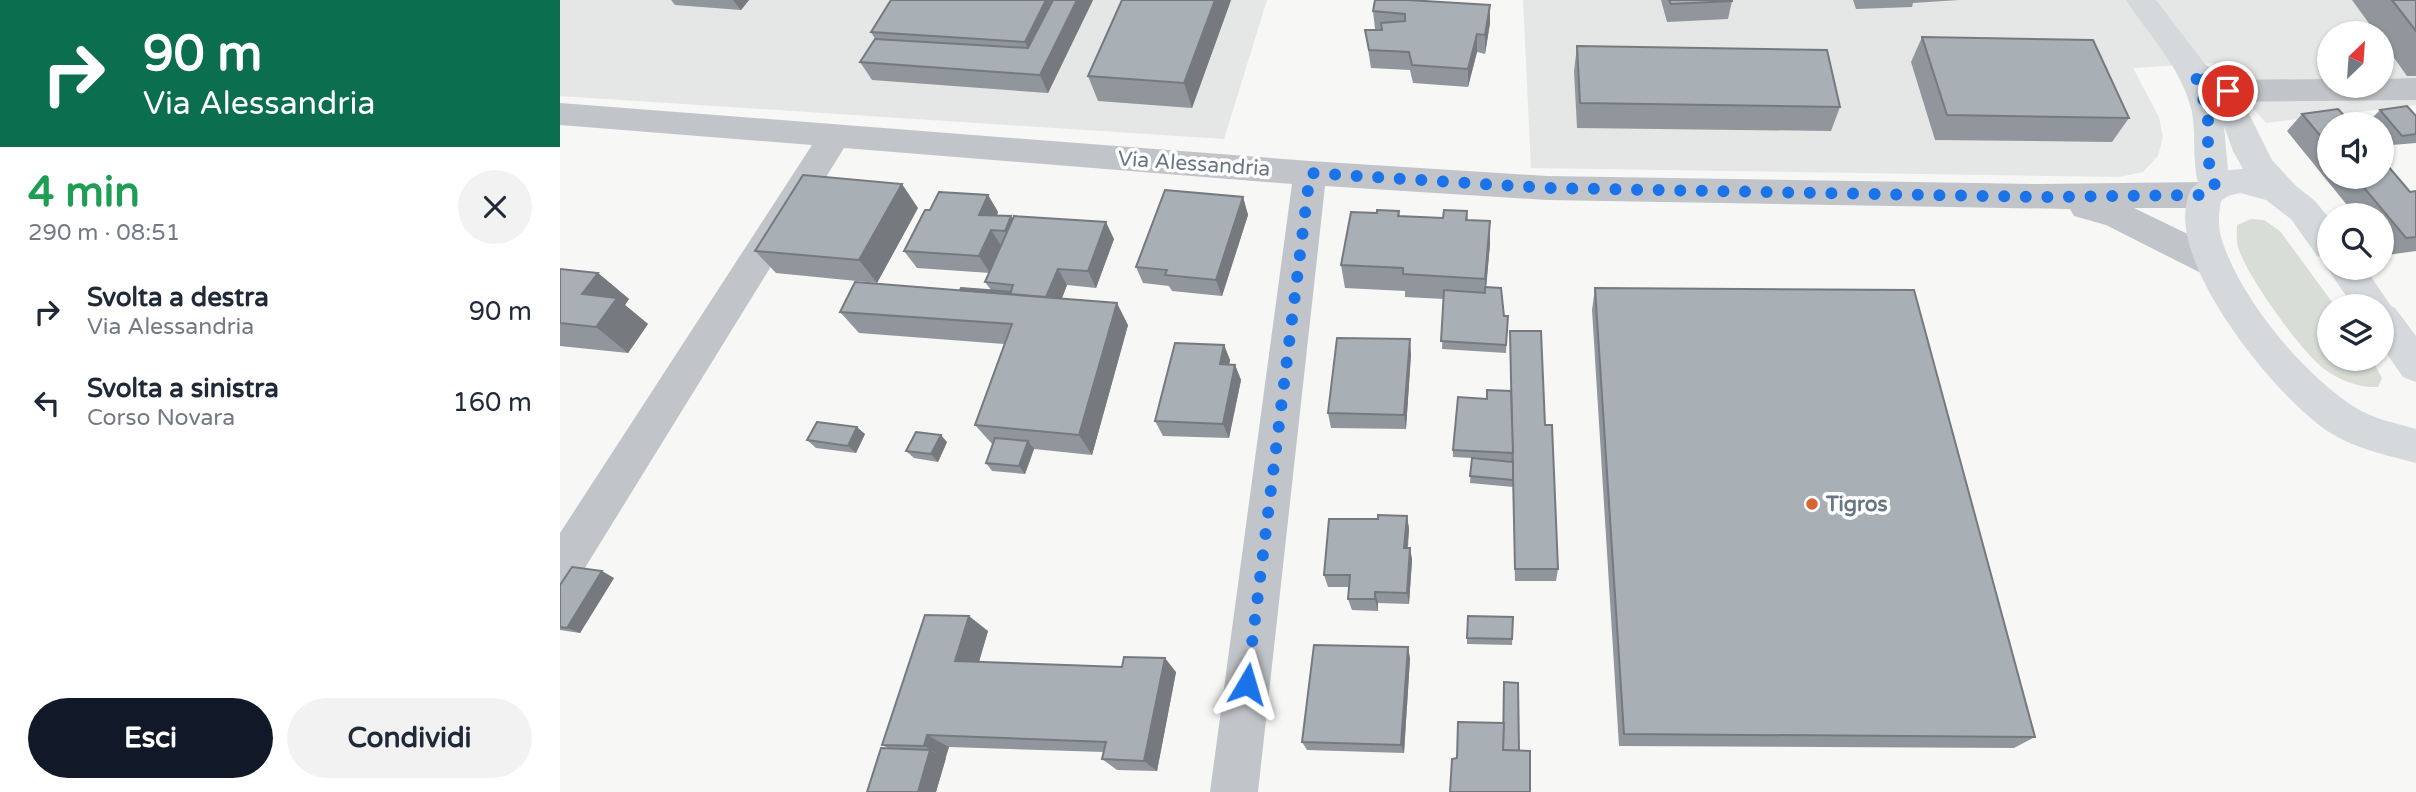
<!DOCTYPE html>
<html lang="it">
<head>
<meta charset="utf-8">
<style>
	body { margin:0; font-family:"Varela Round",sans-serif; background:#f2f2f3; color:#1f2937; height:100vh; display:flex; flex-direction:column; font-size:26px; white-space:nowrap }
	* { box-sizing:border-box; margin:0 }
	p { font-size:23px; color:#747a83 }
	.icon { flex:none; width:38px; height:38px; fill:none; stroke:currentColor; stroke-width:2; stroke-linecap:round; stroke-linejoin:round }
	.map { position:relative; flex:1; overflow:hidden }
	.side { display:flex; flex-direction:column; background:#fff; width:560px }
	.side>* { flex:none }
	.banner { background:#0b6e4f; color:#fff; overflow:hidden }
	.needle { width:46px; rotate:25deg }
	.buttons { position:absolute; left:1757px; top:21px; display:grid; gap:14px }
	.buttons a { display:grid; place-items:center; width:77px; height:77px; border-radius:50%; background:#fff; box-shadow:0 2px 5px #0004; font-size:35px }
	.pin { position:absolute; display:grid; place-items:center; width:60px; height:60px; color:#fff; margin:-30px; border:4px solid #fff; border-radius:50%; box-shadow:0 2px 7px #0007 }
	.me { position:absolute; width:77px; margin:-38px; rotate:7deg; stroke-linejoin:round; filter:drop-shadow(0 0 5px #0008) }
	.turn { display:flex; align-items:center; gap:24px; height:147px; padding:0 28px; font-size:32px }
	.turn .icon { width:91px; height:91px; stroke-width:2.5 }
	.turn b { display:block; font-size:49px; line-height:60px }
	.round { display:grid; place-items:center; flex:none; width:74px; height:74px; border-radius:37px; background:#f2f2f3 }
	.headline { display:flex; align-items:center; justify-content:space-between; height:119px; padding:0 28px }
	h1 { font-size:42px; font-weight:800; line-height:52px; color:#1e9e55 }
	.primary-button { display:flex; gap:14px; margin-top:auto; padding:14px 28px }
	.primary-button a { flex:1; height:80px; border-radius:42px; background:#111827; color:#fff; font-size:28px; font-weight:800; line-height:80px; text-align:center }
	.primary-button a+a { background:#f2f2f3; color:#1f2937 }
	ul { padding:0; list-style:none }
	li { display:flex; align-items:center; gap:21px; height:91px; padding:0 28px }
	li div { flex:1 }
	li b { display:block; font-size:26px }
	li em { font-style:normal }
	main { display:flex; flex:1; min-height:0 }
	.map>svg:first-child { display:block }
	.built { fill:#e5e6e6; fill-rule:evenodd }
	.green { fill:#d8ded6 }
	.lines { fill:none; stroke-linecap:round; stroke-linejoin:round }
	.minor { fill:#c1c4c8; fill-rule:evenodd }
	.major { fill:#d5d9dc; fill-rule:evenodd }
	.wall { fill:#90969c; fill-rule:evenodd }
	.shaded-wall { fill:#767a7f }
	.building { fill:#a8afb5; stroke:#767a7f; stroke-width:2 }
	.route { stroke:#1a73e8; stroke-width:12; stroke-dasharray:0 21.6 }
	.poi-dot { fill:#d96533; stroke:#fff; stroke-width:2.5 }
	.labels { text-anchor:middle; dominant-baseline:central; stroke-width:7; stroke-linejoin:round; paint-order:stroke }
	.street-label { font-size:21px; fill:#687684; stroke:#fff }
	.poi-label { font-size:21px; font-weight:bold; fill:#687684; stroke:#fff; text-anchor:start }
</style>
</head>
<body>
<main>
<section class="side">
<div class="banner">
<div class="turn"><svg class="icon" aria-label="right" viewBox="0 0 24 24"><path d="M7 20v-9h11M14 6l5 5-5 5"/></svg><div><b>90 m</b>Via Alessandria</div></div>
</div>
<div class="headline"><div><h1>4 min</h1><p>290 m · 08:51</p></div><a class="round"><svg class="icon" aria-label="close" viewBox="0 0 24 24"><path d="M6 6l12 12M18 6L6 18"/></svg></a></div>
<ul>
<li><svg class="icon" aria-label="right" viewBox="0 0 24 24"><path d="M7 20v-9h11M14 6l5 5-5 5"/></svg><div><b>Svolta a destra</b><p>Via Alessandria</p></div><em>90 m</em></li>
<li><svg class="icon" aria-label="left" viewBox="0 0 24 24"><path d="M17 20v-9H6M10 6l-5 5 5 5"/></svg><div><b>Svolta a sinistra</b><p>Corso Novara</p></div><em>160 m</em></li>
</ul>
<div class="primary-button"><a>Esci</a><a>Condividi</a></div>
</section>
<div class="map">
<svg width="1856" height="792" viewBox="0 0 1856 792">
	<rect width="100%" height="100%" fill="#f7f7f5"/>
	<g class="built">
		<path d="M0 0H707L664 139 0 96Z"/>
		<path d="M963 0H1856V105L1706 123 1653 63 1573 68 1599 117 1603 137 1598 156 1583 172 1559 177 971 168ZM1769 33H1822V86H1769Z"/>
	</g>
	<path class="green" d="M1691 219 1704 220 1720 231 1775 306H1769V359H1812L1822 378 1818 387C1799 388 1778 380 1763 368 1740 350 1686 275 1678 247 1676 240 1677 233 1677 225Z"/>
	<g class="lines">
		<g class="minor">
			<path d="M1856 78V100L1659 102 1648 99 1643 91 1648 83 1659 80 1769 79V86H1822V79Z"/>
			<path d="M0 103 750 161 987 176 1479 184 1645 182 1657 186 1662 195 1657 204 1645 208H1574L1665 252 1670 262 1665 272 1652 276 1639 272 1546 225 1514 216 1510 209 987 200 765 186 698 792H650L732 184 284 148 15 584 0 590V533L252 145 0 125Z"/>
		</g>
		<g class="major">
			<path d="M1566 0H1596L1645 64 1670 83 1680 96 1712 160 1736 186 1755 201 1769 218V259L1757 256 1731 219 1706 200 1680 193 1668 196 1661 201C1659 211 1658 222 1660 233 1675 293 1743 375 1796 408 1814 419 1835 423 1856 429V463C1826 455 1792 448 1766 430 1714 394 1615 272 1626 206 1628 196 1629 189 1638 183 1632 158 1636 135 1632 112 1622 68 1590 37 1566 0ZM1664 126 1673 151 1683 169 1668 170Z"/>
			<path d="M1769 264V268H1805L1831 306 1835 308 1856 336V382L1843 377 1822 347V306H1793L1767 268Z"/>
		</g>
	</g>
	<g class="wall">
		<path d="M111 0H189L181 10 115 5Z"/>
		<path d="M533 0 488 93 312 80 300 62 315 39 311 32Z"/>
		<path d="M671 0 632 108 538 101 528 76Z"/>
		<path d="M1101 0H1172V1L1168 19 1107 22Z"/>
		<path d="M1293 0H1399L1353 3 1352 7 1296 9Z"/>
		<path d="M1792 0H1856V76H1847L1822 41V33H1816Z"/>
		<path d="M930 5V23L925 54 917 52 908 87 853 83 850 70 811 68 805 30 815 29 813 11Z"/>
		<path d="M1362 37 1569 118 1552 142 1375 140 1351 62Z"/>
		<path d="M1017 46 1280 107 1271 131 1017 128 1014 71Z"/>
		<path d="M1820 110 1856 116V143L1832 145 1822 132V124H1815L1811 119Z"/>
		<path d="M1742 114 1769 124V177H1822L1850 192 1856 191V251L1827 255 1822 249V215H1795L1727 131Z"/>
		<path d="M428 195 438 212 437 216 554 239 536 288 507 285 502 298 568 325 532 455 474 449 465 474 432 471 426 463 433 445 415 425 444 344 299 333 280 312 400 290H431L425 282 430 273 357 268 344 251 370 210Z"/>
		<path d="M683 197 688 215 662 296 612 291 609 286 583 283 576 267Z"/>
		<path d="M358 208 317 283 216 273 195 251Z"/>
		<path d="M839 211 840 216 883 218 907 211 908 220 930 221V244L926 287 944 316H948L946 353 882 349 884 299 845 297V291L785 288 781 265 817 213Z"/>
		<path d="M0 269 38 273 69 299 65 305 88 324 68 353 0 346Z"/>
		<path d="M1035 288 1475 737 1454 748 1059 746 1032 310Z"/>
		<path d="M950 331 985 425 998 569 996 581H955L953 487 910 483 912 458 893 457V450L927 399 951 391ZM922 459 952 461V462Z"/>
		<path d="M664 345 670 360 669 365H675L681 380 669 438 603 436 595 421Z"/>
		<path d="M851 354 846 429 771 428 768 413Z"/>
		<path d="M305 434 296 453 256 448 247 440Z"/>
		<path d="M387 442 378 462 354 458 346 451Z"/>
		<path d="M847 516 849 529 848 548H850L852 560 849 604 818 603V611L792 610 788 599 789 587H768L764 575 818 519Z"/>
		<path d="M54 578 20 633 0 630V585Z"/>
		<path d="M953 617 952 645 907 644V638Z"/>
		<path d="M428 631 419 662 616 672 597 771 557 770 542 759 544 752 389 747 376 792H307L328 748 322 745Z"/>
		<path d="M850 658 844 753 747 750 742 742Z"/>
	</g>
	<g class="shaded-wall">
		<path d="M173 0H189L181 10Z"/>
		<path d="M486 0H509L476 67 465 42Z"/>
		<path d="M517 0H533L488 93 480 75Z"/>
		<path d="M655 0H671L632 108 624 83Z"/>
		<path d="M930 5V23L925 54V35Z"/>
		<path d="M917 34V52L908 87V69Z"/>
		<path d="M342 184 358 208 317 283 299 260Z"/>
		<path d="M428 195 438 212 429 232 419 215Z"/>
		<path d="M683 197 688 215 662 296 656 280Z"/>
		<path d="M451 216 461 233 455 248 445 231Z"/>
		<path d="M930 221V244L925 301V279Z"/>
		<path d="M546 222 554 239 536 288 528 271Z"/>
		<path d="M431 230 442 247 430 273 419 256Z"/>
		<path d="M498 269 507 285 494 319 484 303Z"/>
		<path d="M38 273 69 299 65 305 88 324 68 353 36 327 22 294Z"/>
		<path d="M557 303 568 325 532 455 519 435Z"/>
		<path d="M850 339 851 354 846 429 844 415Z"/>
		<path d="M664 345 670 360 666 380 660 364Z"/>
		<path d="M675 365 681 380 669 438 663 424Z"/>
		<path d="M297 427 305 434 296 453 288 446Z"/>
		<path d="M381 435 387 442 378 462 371 454Z"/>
		<path d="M468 441 474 449 465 474 459 466Z"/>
		<path d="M847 516 849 529 846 560 844 548Z"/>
		<path d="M850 548 852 560 849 604 847 593Z"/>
		<path d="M42 571 54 578 20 633 7 628Z"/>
		<path d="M815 592 818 603V611L815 599Z"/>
		<path d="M409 616 428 631 415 675 395 661Z"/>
		<path d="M848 647 850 658 844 753 841 745Z"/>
		<path d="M605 658 616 672 597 771 584 761Z"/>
		<path d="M367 735 389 747 385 758 364 746Z"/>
		<path d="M370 750 386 758 376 792H358Z"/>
	</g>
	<g class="building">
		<path d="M331 0H486L465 42 311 32Z"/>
		<path d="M493 0H517L480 75 300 62 315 39 468 48Z"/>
		<path d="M562 0H655L624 83 528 76Z"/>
		<path d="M815 0H848L930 5 925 35 917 34 908 69 852 65 849 52 809 50 805 30H822L821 23 845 21V14L813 11Z"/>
		<path d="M1109 0H1172V1L1111 4Z"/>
		<path d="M1832 0H1856V31Z"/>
		<path d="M1362 37 1533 40 1569 118 1387 115Z"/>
		<path d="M1017 46 1267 50 1280 107 1020 103Z"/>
		<path d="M1847 106 1856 116V134L1842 136 1820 110Z"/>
		<path d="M1778 109 1792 124H1769V146L1742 114Z"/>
		<path d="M1822 159 1850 192 1856 191V237L1846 238 1795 177H1822Z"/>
		<path d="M243 175 342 184 299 260 195 251Z"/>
		<path d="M605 190 683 197 656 280 605 275 607 270 576 267Z"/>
		<path d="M379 192 428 195 419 215 451 216 445 231 431 230 419 256 344 251 365 210H370Z"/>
		<path d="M817 210 839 211 838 216 883 218 884 210 907 211 906 220 930 221 925 279 843 274V268L781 265 791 212 817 213Z"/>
		<path d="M454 216 546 222 528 271 498 269 486 297 450 294 453 285 425 282Z"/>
		<path d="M0 269 38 273 22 294 57 298 36 327 0 323Z"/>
		<path d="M295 282 557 303 519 435 415 425 452 324 280 312Z"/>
		<path d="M925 287 941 288 944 316H948L946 345 881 341 884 290 925 293Z"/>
		<path d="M401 288 451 292 450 294 400 290Z"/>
		<path d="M1035 288 1354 290 1475 737 1064 734Z"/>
		<path d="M950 331H981L985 425H992L998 569H955Z"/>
		<path d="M777 338 850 339 844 415 768 413Z"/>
		<path d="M615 343 664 345 660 364 675 365 663 424 595 421Z"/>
		<path d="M927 390 951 391 953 453 893 450 898 397 927 399Z"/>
		<path d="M257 422 297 427 288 446 247 440Z"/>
		<path d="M356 432 381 435 371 454 346 451Z"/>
		<path d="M435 438 468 441 459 466 426 463Z"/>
		<path d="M912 458 953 462V480L910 476Z"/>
		<path d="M818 515 847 516 844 548H850L847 593 815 592V599H788L790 575H764L769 519H818Z"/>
		<path d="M12 567 42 571 7 628 0 627V585Z"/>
		<path d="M365 615 409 616 395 661 562 667 564 657 605 658 584 761 542 759 546 742 367 735 364 746 322 745Z"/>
		<path d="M908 616 953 617 952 639 907 638Z"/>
		<path d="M754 645 848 647 841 745 742 742Z"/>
		<path d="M944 682 958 683 959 751 943 750Z"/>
		<path d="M898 722 944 723 943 750 970 751V792H890L892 759 897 758Z"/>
		<path d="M321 748 370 750 358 792H307Z"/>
	</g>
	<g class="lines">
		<path class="route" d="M687 684 750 173 987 188 1479 197 1645 195 1655 186 1648 159V114L1634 71 1659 91H1668"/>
	</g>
	<circle class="poi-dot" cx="1252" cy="504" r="7"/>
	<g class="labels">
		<g class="street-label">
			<text transform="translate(634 164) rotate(4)">Via Alessandria</text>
		</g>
		<g class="poi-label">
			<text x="1266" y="504">Tigros</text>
		</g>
	</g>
</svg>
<div class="buttons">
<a><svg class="needle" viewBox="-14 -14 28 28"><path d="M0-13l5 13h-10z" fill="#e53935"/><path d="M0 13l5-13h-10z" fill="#747a83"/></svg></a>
<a><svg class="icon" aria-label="sound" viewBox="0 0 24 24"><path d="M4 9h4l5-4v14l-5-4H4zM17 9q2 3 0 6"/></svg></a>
<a><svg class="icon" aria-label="search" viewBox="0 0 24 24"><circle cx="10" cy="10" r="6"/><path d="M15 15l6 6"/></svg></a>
<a><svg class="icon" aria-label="layers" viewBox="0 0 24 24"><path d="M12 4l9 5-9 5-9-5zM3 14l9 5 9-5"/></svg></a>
</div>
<div class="pin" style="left:1668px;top:91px;background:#d93025"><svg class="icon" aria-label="arrive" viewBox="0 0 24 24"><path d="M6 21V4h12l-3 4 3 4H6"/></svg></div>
<svg class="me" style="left:687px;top:684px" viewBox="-20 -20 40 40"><path d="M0-17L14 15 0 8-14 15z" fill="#1a73e8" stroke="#fff" stroke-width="4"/></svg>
</div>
</main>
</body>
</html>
